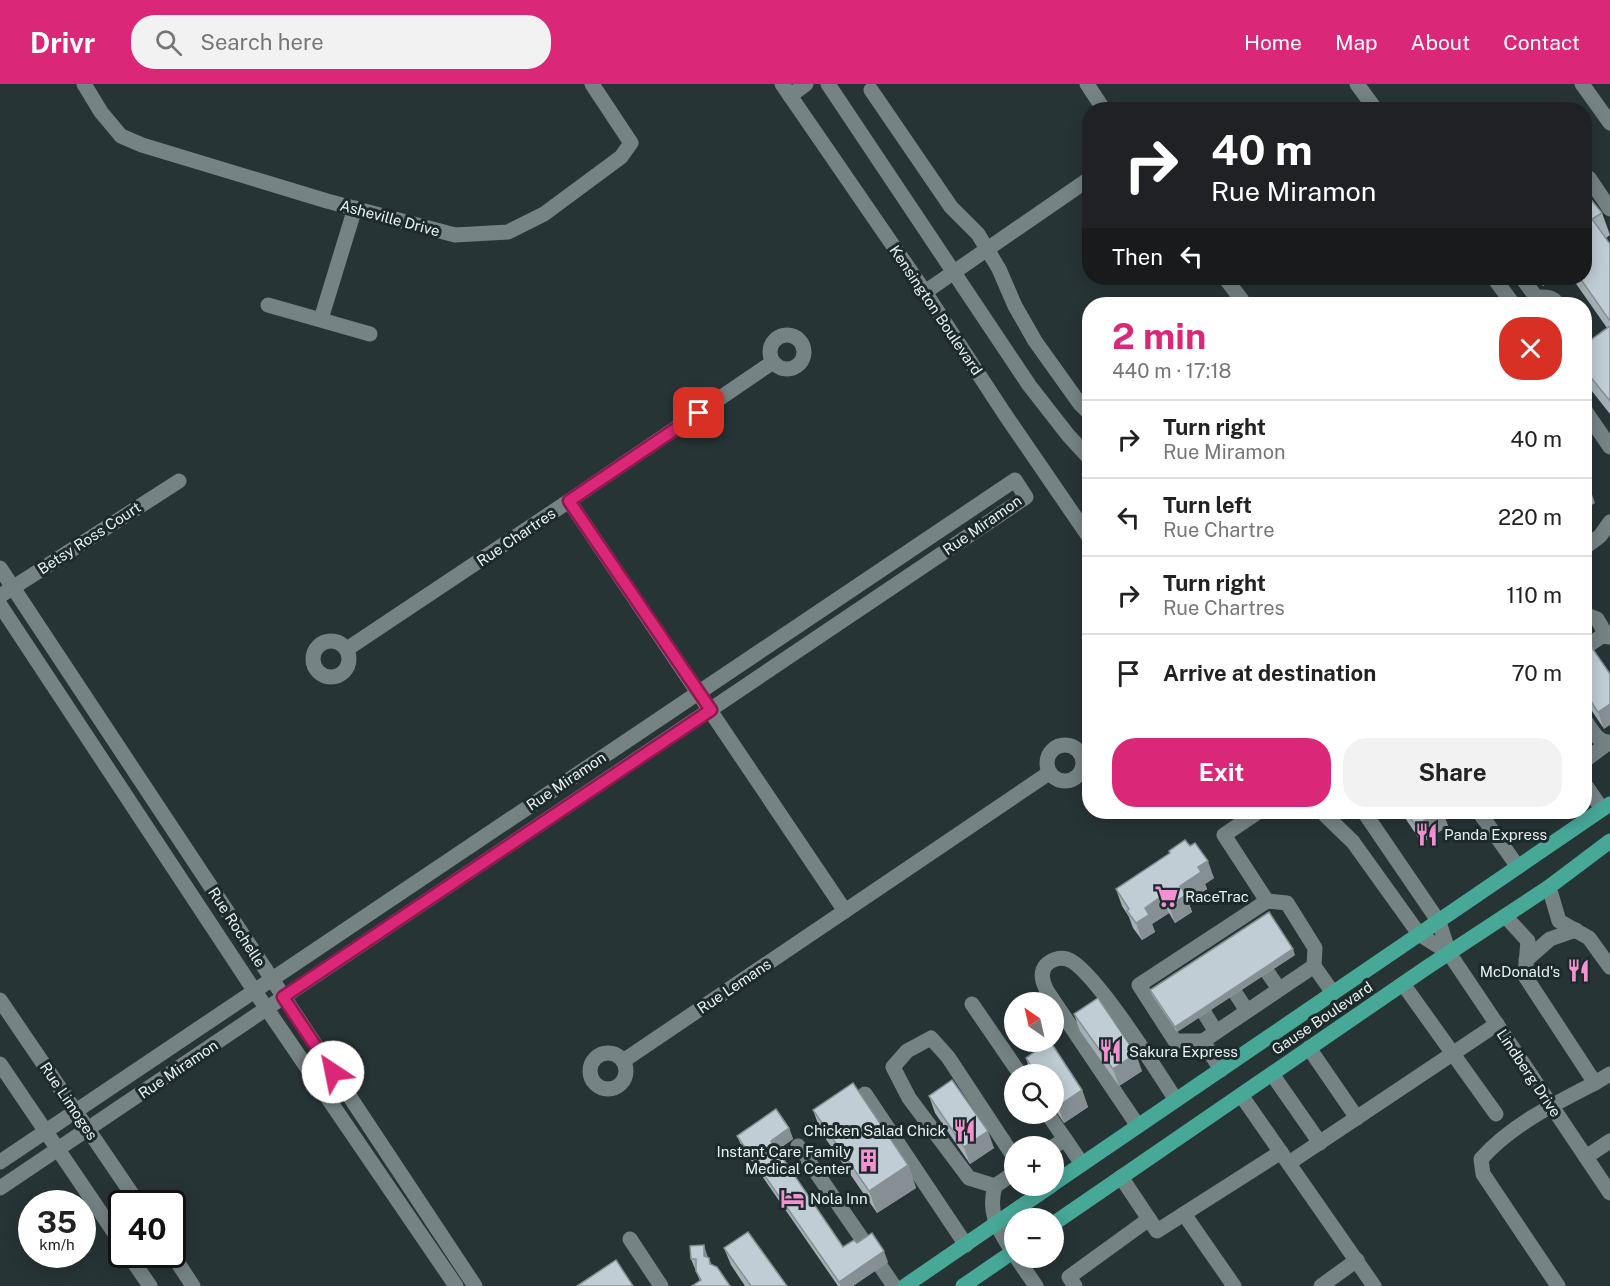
<!DOCTYPE html>
<html lang="en">
<head>
<meta charset="utf-8">
<style>
	body { margin:0; font-family:"Public Sans",sans-serif; background:#f2f2f2; color:#222; height:100vh; display:flex; flex-direction:column; font-size:22px; white-space:nowrap }
	* { box-sizing:border-box; margin:0 }
	p { font-size:20px; color:#767676 }
	.icon { flex:none; width:33px; height:33px; fill:none; stroke:currentColor; stroke-width:2; stroke-linecap:round; stroke-linejoin:round }
	.map { position:relative; flex:1; overflow:hidden }
	.side { position:absolute; left:1082px; top:213px; width:510px; height:522px; display:flex; flex-direction:column; background:#fff; border-radius:24px; box-shadow:0 3px 15px #0003 }
	.side>* { flex:none }
	.top-card { position:absolute; left:1082px; top:18px; width:510px; height:183px; border-radius:24px; box-shadow:0 3px 15px #0003; background:#202124; color:#fff; overflow:hidden }
	.needle { width:39px; rotate:326deg }
	.fabs { position:absolute; left:1004px; top:908px; display:grid; gap:12px }
	.fabs a { display:grid; place-items:center; width:60px; height:60px; border-radius:50%; background:#fff; box-shadow:0 3px 15px #0003; font-size:30px }
	.speed { position:absolute; left:18px; top:1106px; display:flex; gap:12px; font-size:30px; font-weight:700; text-align:center }
	.speed>* { display:grid; place-content:center; width:78px; height:78px; border-radius:50%; background:#fff; box-shadow:0 3px 15px #0003; line-height:1 }
	.speed small { font-size:15px; font-weight:400 }
	.speed .limit { border:3px solid #111; border-radius:9px; background:#fff; color:#111 }
	.pin { position:absolute; display:grid; place-items:center; width:51px; height:51px; color:#fff; margin:-26px; border-radius:12px; box-shadow:0 3px 9px #0006 }
	.me { position:absolute; width:66px; margin:-33px; rotate:326deg; stroke-linejoin:round; filter:drop-shadow(0 0 4px #0008) }
	.turn { display:flex; align-items:center; gap:21px; height:126px; padding:0 30px; font-size:27px }
	.turn .icon { width:78px; height:78px; stroke-width:2.5 }
	.turn b { display:block; font-size:42px; line-height:51px }
	.then { display:flex; align-items:center; height:57px; padding:0 30px; background:#0003; gap:12px; font-size:22px }
	.round { display:grid; place-items:center; flex:none; width:63px; height:63px; border-radius:24px; background:#f2f2f2 }
	.headline { display:flex; align-items:center; justify-content:space-between; height:102px; padding:0 30px }
	h1 { font-size:36px; font-weight:700; line-height:45px; color:#db2777 }
	.button { display:flex; gap:12px; margin-top:auto; padding:12px 30px }
	.button a { flex:1; height:69px; border-radius:24px; background:#db2777; color:#fff; font-size:24px; font-weight:700; line-height:69px; text-align:center }
	.button a+a { background:#f2f2f2; color:#222 }
	ul { padding:0; list-style:none }
	li { display:flex; align-items:center; gap:18px; height:78px; padding:0 30px; border-top:2px solid #e0e0e0 }
	li div { flex:1 }
	li b { display:block; font-size:22px }
	li em { font-style:normal }
	header { display:flex; align-items:center; gap:36px; box-sizing:border-box; height:84px; padding:0 30px; background:#db2777; color:#fff }
	header strong { font-size:28px }
	nav { display:flex; gap:33px; margin-inline-start:auto; font-size:21px }
	.search { width:420px; height:54px; background:#f2f2f2; display:flex; align-items:center; gap:15px; box-sizing:border-box; padding:0 21px; border-radius:24px; color:#767676; font-size:22px }
	.map>svg:first-child { display:block }
	.lines { fill:none; stroke-linecap:round; stroke-linejoin:round }
	.minor { stroke:#758385; stroke-width:15 }
	.major { stroke:#47a898; stroke-width:15 }
	.wall { fill:#a5b0b6 }
	.shaded-wall { fill:#869094 }
	.building { fill:#c0cdd4; stroke:#869094; stroke-width:1.5 }
	.route-casing { stroke:#8e194d; stroke-width:15 }
	.route { stroke:#db2777; stroke-width:10 }
	.labels { text-anchor:middle; dominant-baseline:central; stroke-width:6; stroke-linejoin:round; paint-order:stroke }
	.street-label { font-size:15px; fill:#e8f0f1; stroke:#1d2a2b }
	.poi-label { font-size:15px; fill:#e8f0f1; stroke:#1d2a2b; text-anchor:start }
</style>
</head>
<body>
<header>
<strong>Drivr</strong>
<div class="search"><svg class="icon" aria-label="search" viewBox="0 0 24 24"><circle cx="10" cy="10" r="6"/><path d="M15 15l6 6"/></svg>Search here</div>
<nav><a>Home</a><a>Map</a><a>About</a><a>Contact</a></nav>
</header>
<div class="map">
<svg width="1610" height="1202" viewBox="0 0 1610 1202">
	<rect width="100%" height="100%" fill="#273435"/>
	<g class="lines">
		<g class="minor">
			<path d="M84 0 101 28 121 52 142 61 327 117 455 151 508 148 544 130 621 73 631 59 592 0"/>
			<path d="M782 0 925 208 1004 329 1089 453"/>
			<path d="M828 0 1029 301 1068 351 1089 374"/>
			<path d="M1087 0 1104 26"/>
			<path d="M1357 0 1376 26"/>
			<path d="M1582 0 1610 39"/>
			<path d="M871 6 951 123 978 150 999 185 1015 222 1035 257 1080 320 1089 329"/>
			<path d="M790 12 806 0"/>
			<path d="M1584 93 1589 94 1610 125"/>
			<path d="M1225 194 1245 220"/>
			<path d="M1494 194 1513 220"/>
			<path d="M1522 194 1536 213C1545 213 1552 212 1558 220"/>
			<path d="M925 208 1089 95"/>
			<path d="M268 221 370 250"/>
			<path d="M321 235 355 124"/>
			<circle cx="787" cy="268" r="17"/>
			<path d="M1584 325 1610 363"/>
			<path d="M569 417 845 827"/>
			<path d="M1584 464 1600 452 1610 438"/>
			<path d="M0 484 475 1202"/>
			<path d="M0 512 179 397"/>
			<path d="M0 521 254 906 456 1202"/>
			<path d="M1584 530 1597 535 1607 552"/>
			<circle cx="331" cy="575" r="18"/>
			<path d="M1584 564 1602 552 1610 553"/>
			<path d="M347 565 569 417 773 278"/>
			<path d="M1584 635C1591 644 1597 659 1610 658"/>
			<circle cx="1065" cy="679" r="18"/>
			<path d="M1584 677 1608 659"/>
			<path d="M1584 699 1602 725"/>
			<path d="M1258 728 1224 751 1267 817 1287 819 1315 864 1314 882 1333 909"/>
			<path d="M1322 728 1353 758 1419 850 1449 869"/>
			<path d="M1364 728 1439 838 1449 869 1610 1109"/>
			<path d="M1479 728 1518 783"/>
			<path d="M1549 803 1559 837 1589 854 1610 883"/>
			<path d="M1506 833 1528 857 1525 892 1595 999 1610 990"/>
			<path d="M1526 876 1550 855 1576 846"/>
			<path d="M1268 889 1279 905"/>
			<path d="M1403 900 1496 1030"/>
			<path d="M1236 910 1247 927"/>
			<path d="M0 916 138 1119"/>
			<path d="M972 920 1020 990"/>
			<path d="M1205 930 1216 948"/>
			<path d="M1203 957 1314 882"/>
			<path d="M1309 964 1357 1034"/>
			<circle cx="608" cy="987" r="18"/>
			<path d="M623 977 1049 689"/>
			<path d="M0 980 122 1160"/>
			<path d="M1221 986 1203 957H1175L1139 901 1267 817"/>
			<path d="M1272 990 1320 1059"/>
			<path d="M865 1010 966 1161"/>
			<path d="M1241 1011 1374 1202"/>
			<path d="M1047 1029 1065 1055 1053 1063"/>
			<path d="M1138 1042 1047 907C1043 899 1039 889 1046 881 1051 876 1059 873 1067 875 1092 882 1159 990 1176 1016"/>
			<path d="M1065 1055 1082 1080"/>
			<path d="M798 1062 869 1165"/>
			<path d="M1586 1073 1610 1057"/>
			<path d="M0 1078 1015 396 1026 413 0 1104"/>
			<path d="M1289 1079 1497 940"/>
			<path d="M1014 1089 995 1102C987 1131 999 1146 1014 1170"/>
			<path d="M1121 1093 1157 1147 1281 1068"/>
			<path d="M995 1102 969 1094 909 1014 893 983 907 967 931 954 948 973 1014 1073"/>
			<path d="M1184 1130 1234 1202"/>
			<path d="M630 1155 661 1202"/>
			<path d="M128 1170 150 1202"/>
			<path d="M172 1170 193 1202"/>
			<path d="M1016 1173 1036 1202"/>
			<path d="M881 1183 894 1202"/>
			<path d="M1075 1202 1069 1193 1149 1135"/>
			<path d="M1321 1202 1357 1176"/>
			<path d="M1558 1202 1483 1090 1481 1075C1511 1041 1556 1019 1595 999"/>
		</g>
		<g class="major">
			<path d="M1053 1100 1610 720"/>
			<path d="M1053 1140 1426 884 1549 803 1610 757"/>
			<path d="M905 1202 1052 1101"/>
			<path d="M963 1202 1014 1167"/>
		</g>
	</g>
	<g class="wall">
		<path d="M1584 107 1602 129 1610 151 1606 154 1610 160V330L1584 297V261L1607 244 1572 194H1584Z"/>
		<path d="M1537 194H1554L1543 202Z"/>
		<path d="M1584 561 1604 645 1584 615Z"/>
		<path d="M1401 728H1443L1448 742 1422 759Z"/>
		<path d="M1214 794 1205 800 1207 805 1188 817 1192 828 1175 839 1169 829 1152 840 1155 848 1142 856 1133 844 1129 833 1122 822 1116 805Z"/>
		<path d="M1295 871 1177 948 1152 911 1150 906Z"/>
		<path d="M1074 930 1142 987 1119 1002 1080 947Z"/>
		<path d="M1050 957 1082 1006 1088 1023 1064 1039 1053 1023V990H1031L1026 974Z"/>
		<path d="M929 1012 994 1064 970 1080 935 1029Z"/>
		<path d="M813 1026 908 1081 916 1104 877 1129 821 1048Z"/>
		<path d="M789 1044 793 1055 777 1066 843 1163 857 1159 888 1178 853 1202H838L742 1063 737 1052Z"/>
		<path d="M724 1164 787 1202H745L731 1181Z"/>
		<path d="M708 1174 711 1180 717 1183 700 1197 691 1175Z"/>
	</g>
	<g class="shaded-wall">
		<path d="M1540 194H1554L1543 202Z"/>
		<path d="M1587 396 1595 419 1584 426V398Z"/>
		<path d="M1610 620V641L1604 645 1598 628Z"/>
		<path d="M1438 728H1443L1448 742 1422 759 1416 742Z"/>
		<path d="M1208 777 1214 794 1205 800 1207 805 1188 817 1192 828 1175 839 1169 822 1180 802 1198 783Z"/>
		<path d="M1162 812 1169 829 1152 840 1155 848 1142 856 1136 839 1145 824Z"/>
		<path d="M1293 865 1295 871 1177 948 1175 943Z"/>
		<path d="M1136 970 1142 987 1119 1002 1113 985Z"/>
		<path d="M1082 1006 1088 1023 1064 1039 1058 1022Z"/>
		<path d="M789 1044 793 1055 775 1068 771 1057Z"/>
		<path d="M988 1047 994 1064 970 1080 964 1063Z"/>
		<path d="M908 1081 916 1104 877 1129 869 1107Z"/>
		<path d="M704 1161 709 1177V1174L715 1191 704 1172Z"/>
		<path d="M884 1167 888 1178 853 1202H840L839 1198Z"/>
	</g>
	<g class="building">
		<path d="M1584 107 1602 129 1592 135 1610 160V237L1580 194H1584Z"/>
		<path d="M1610 242V317L1584 285V261Z"/>
		<path d="M1588 558 1610 590V620L1598 628 1584 607V561Z"/>
		<path d="M1406 728H1438L1416 742Z"/>
		<path d="M1185 756 1190 762 1195 759 1208 777 1198 783 1201 788 1180 802 1186 811 1169 822 1162 812 1145 824 1149 831 1136 839 1127 827 1129 825 1116 805 1170 769 1169 767Z"/>
		<path d="M1269 828 1293 865 1175 943 1150 906Z"/>
		<path d="M1098 914 1136 970 1113 985 1074 930Z"/>
		<path d="M1050 957 1082 1006 1058 1022 1053 1015V990H1036L1026 974Z"/>
		<path d="M952 996 988 1047 964 1063 929 1012Z"/>
		<path d="M853 999 908 1081 869 1107 813 1026Z"/>
		<path d="M776 1025 789 1044 771 1057 843 1163 854 1156 857 1159 872 1149 884 1167 839 1198 737 1052Z"/>
		<path d="M748 1148 787 1202H751L724 1164Z"/>
		<path d="M704 1161V1172L709 1174 710 1180 717 1183 730 1202H692L701 1196 696 1187V1175H691L690 1162Z"/>
		<path d="M616 1176 633 1202H577Z"/>
	</g>
	<g class="lines">
		<defs>
			<path id="route" d="M333 988 283 913 711 626 569 417 699 329"/>
		</defs>
		<use href="#route" class="route-casing"/>
		<use href="#route" class="route"/>
	</g>
	<defs>
		<symbol id="restaurant-bare" viewBox="-9 -9 18 18"><path d="M-5-6h1v4h1v-4h1v4h1v-4h1v5L-1.5 .5V6h-2V.5L-5-1ZM5-6V6H3V1.5H1.5Q1.5-4 5-6Z" fill="#f491d3" stroke="#1d2a2b" stroke-width="2.5" paint-order="stroke"/></symbol>
		<symbol id="supermarket-bare" viewBox="-9 -9 18 18"><path d="M-6-5.5h2.5l.6 2H6L4.5 2H-2.5L-4.4-4H-6ZM-1.5 3.2a1.3 1.3 0 1 0 .1 0ZM3 3.2a1.3 1.3 0 1 0 .1 0Z" fill="#f491d3" stroke="#1d2a2b" stroke-width="2.5" paint-order="stroke"/></symbol>
		<symbol id="building-bare" viewBox="-9 -9 18 18"><path d="M-4-6H4V6H1V3H-1V6H-4ZM-2.5-4.3h1.7v1.8h-1.7ZM.8-4.3h1.7v1.8H.8ZM-2.5-1h1.7V.8h-1.7ZM.8-1h1.7V.8H.8Z" fill="#f491d3" stroke="#1d2a2b" stroke-width="2.5" paint-order="stroke"/></symbol>
		<symbol id="hotel-bare" viewBox="-9 -9 18 18"><path d="M-6-4.5h1.5V1H6V5H4.5V3h-9V5H-6ZM-4 0a1.8 1.8 0 1 1 3.6 0ZM.5 0V-2.5h3Q6-2.5 6 0Z" fill="#f491d3" stroke="#1d2a2b" stroke-width="2.5" paint-order="stroke"/></symbol>
	</defs>
	<g fill-rule="evenodd">
		<use href="#restaurant-bare" x="1410" y="734" width="33" height="33"/>
		<use href="#supermarket-bare" x="1150" y="796" width="33" height="33"/>
		<use href="#restaurant-bare" x="1562" y="870" width="33" height="33"/>
		<use href="#restaurant-bare" x="1094" y="950" width="33" height="33"/>
		<use href="#restaurant-bare" x="948" y="1030" width="33" height="33"/>
		<use href="#building-bare" x="852" y="1060" width="33" height="33"/>
		<use href="#hotel-bare" x="776" y="1098" width="33" height="33"/>
	</g>
	<g class="labels">
		<g class="street-label">
			<text transform="translate(390 134) rotate(15)">Asheville Drive</text>
			<text transform="translate(936 226) rotate(56)">Kensington Boulevard</text>
			<text transform="translate(982 441) rotate(-35)">Rue Miramon</text>
			<text transform="translate(516 453) rotate(-34)">Rue Chartres</text>
			<text transform="translate(89 454) rotate(-33)">Betsy Ross Court</text>
			<text transform="translate(566 697) rotate(-34)">Rue Miramon</text>
			<text transform="translate(237 843) rotate(57)">Rue Rochelle</text>
			<text transform="translate(734 902) rotate(-34)">Rue Lemans</text>
			<text transform="translate(1322 934) rotate(-34)">Gause Boulevard</text>
			<text transform="translate(178 985) rotate(-34)">Rue Miramon</text>
			<text transform="translate(1529 989) rotate(56)">Lindberg Drive</text>
			<text transform="translate(69 1017) rotate(56)">Rue Limoges</text>
		</g>
		<g class="poi-label">
			<text x="1444" y="750">Panda Express</text>
			<text x="1185" y="812">RaceTrac</text>
			<text x="1560" y="887" text-anchor="end">McDonald's</text>
			<text x="1129" y="967">Sakura Express</text>
			<text x="946" y="1046" text-anchor="end">Chicken Salad Chick</text>
			<text x="851" y="1067" text-anchor="end">Instant Care Family<tspan x="851" dy="17">Medical Center</tspan></text>
			<text x="810" y="1114">Nola Inn</text>
		</g>
	</g>
</svg>
<div class="fabs">
<a><svg class="needle" viewBox="-14 -14 28 28"><path d="M0-13l5 13h-10z" fill="#e53935"/><path d="M0 13l5-13h-10z" fill="#767676"/></svg></a>
<a><svg class="icon" aria-label="search" viewBox="0 0 24 24"><circle cx="10" cy="10" r="6"/><path d="M15 15l6 6"/></svg></a>
<a>+</a>
<a>−</a>
</div>
<div class="speed"><div>35<small>km/h</small></div><div class="limit">40</div></div>
<div class="pin" style="left:699px;top:329px;background:#d93025"><svg class="icon" aria-label="arrive" viewBox="0 0 24 24"><path d="M6 21V4h12l-3 4 3 4H6"/></svg></div>
<svg class="me" style="left:333px;top:988px" viewBox="-20 -20 40 40"><circle r="19" fill="#fff"/><path d="M0-13L10 11 0 6-10 11z" fill="#db2777"/></svg>
<div class="top-card">
<div class="turn"><svg class="icon" aria-label="right" viewBox="0 0 24 24"><path d="M7 20v-9h11M14 6l5 5-5 5"/></svg><div><b>40 m</b>Rue Miramon</div></div>
<div class="then">Then<svg class="icon" aria-label="left" viewBox="0 0 24 24"><path d="M17 20v-9H6M10 6l-5 5 5 5"/></svg></div>
</div>
<section class="side">
<div class="headline"><div><h1>2 min</h1><p>440 m · 17:18</p></div><a class="round" style="background:#d93025;color:#fff"><svg class="icon" aria-label="close" viewBox="0 0 24 24"><path d="M6 6l12 12M18 6L6 18"/></svg></a></div>
<ul>
<li><svg class="icon" aria-label="right" viewBox="0 0 24 24"><path d="M7 20v-9h11M14 6l5 5-5 5"/></svg><div><b>Turn right</b><p>Rue Miramon</p></div><em>40 m</em></li>
<li><svg class="icon" aria-label="left" viewBox="0 0 24 24"><path d="M17 20v-9H6M10 6l-5 5 5 5"/></svg><div><b>Turn left</b><p>Rue Chartre</p></div><em>220 m</em></li>
<li><svg class="icon" aria-label="right" viewBox="0 0 24 24"><path d="M7 20v-9h11M14 6l5 5-5 5"/></svg><div><b>Turn right</b><p>Rue Chartres</p></div><em>110 m</em></li>
<li><svg class="icon" aria-label="arrive" viewBox="0 0 24 24"><path d="M6 21V4h12l-3 4 3 4H6"/></svg><div><b>Arrive at destination</b></div><em>70 m</em></li>
</ul>
<div class="button"><a>Exit</a><a>Share</a></div>
</section>
</div>
</body>
</html>
